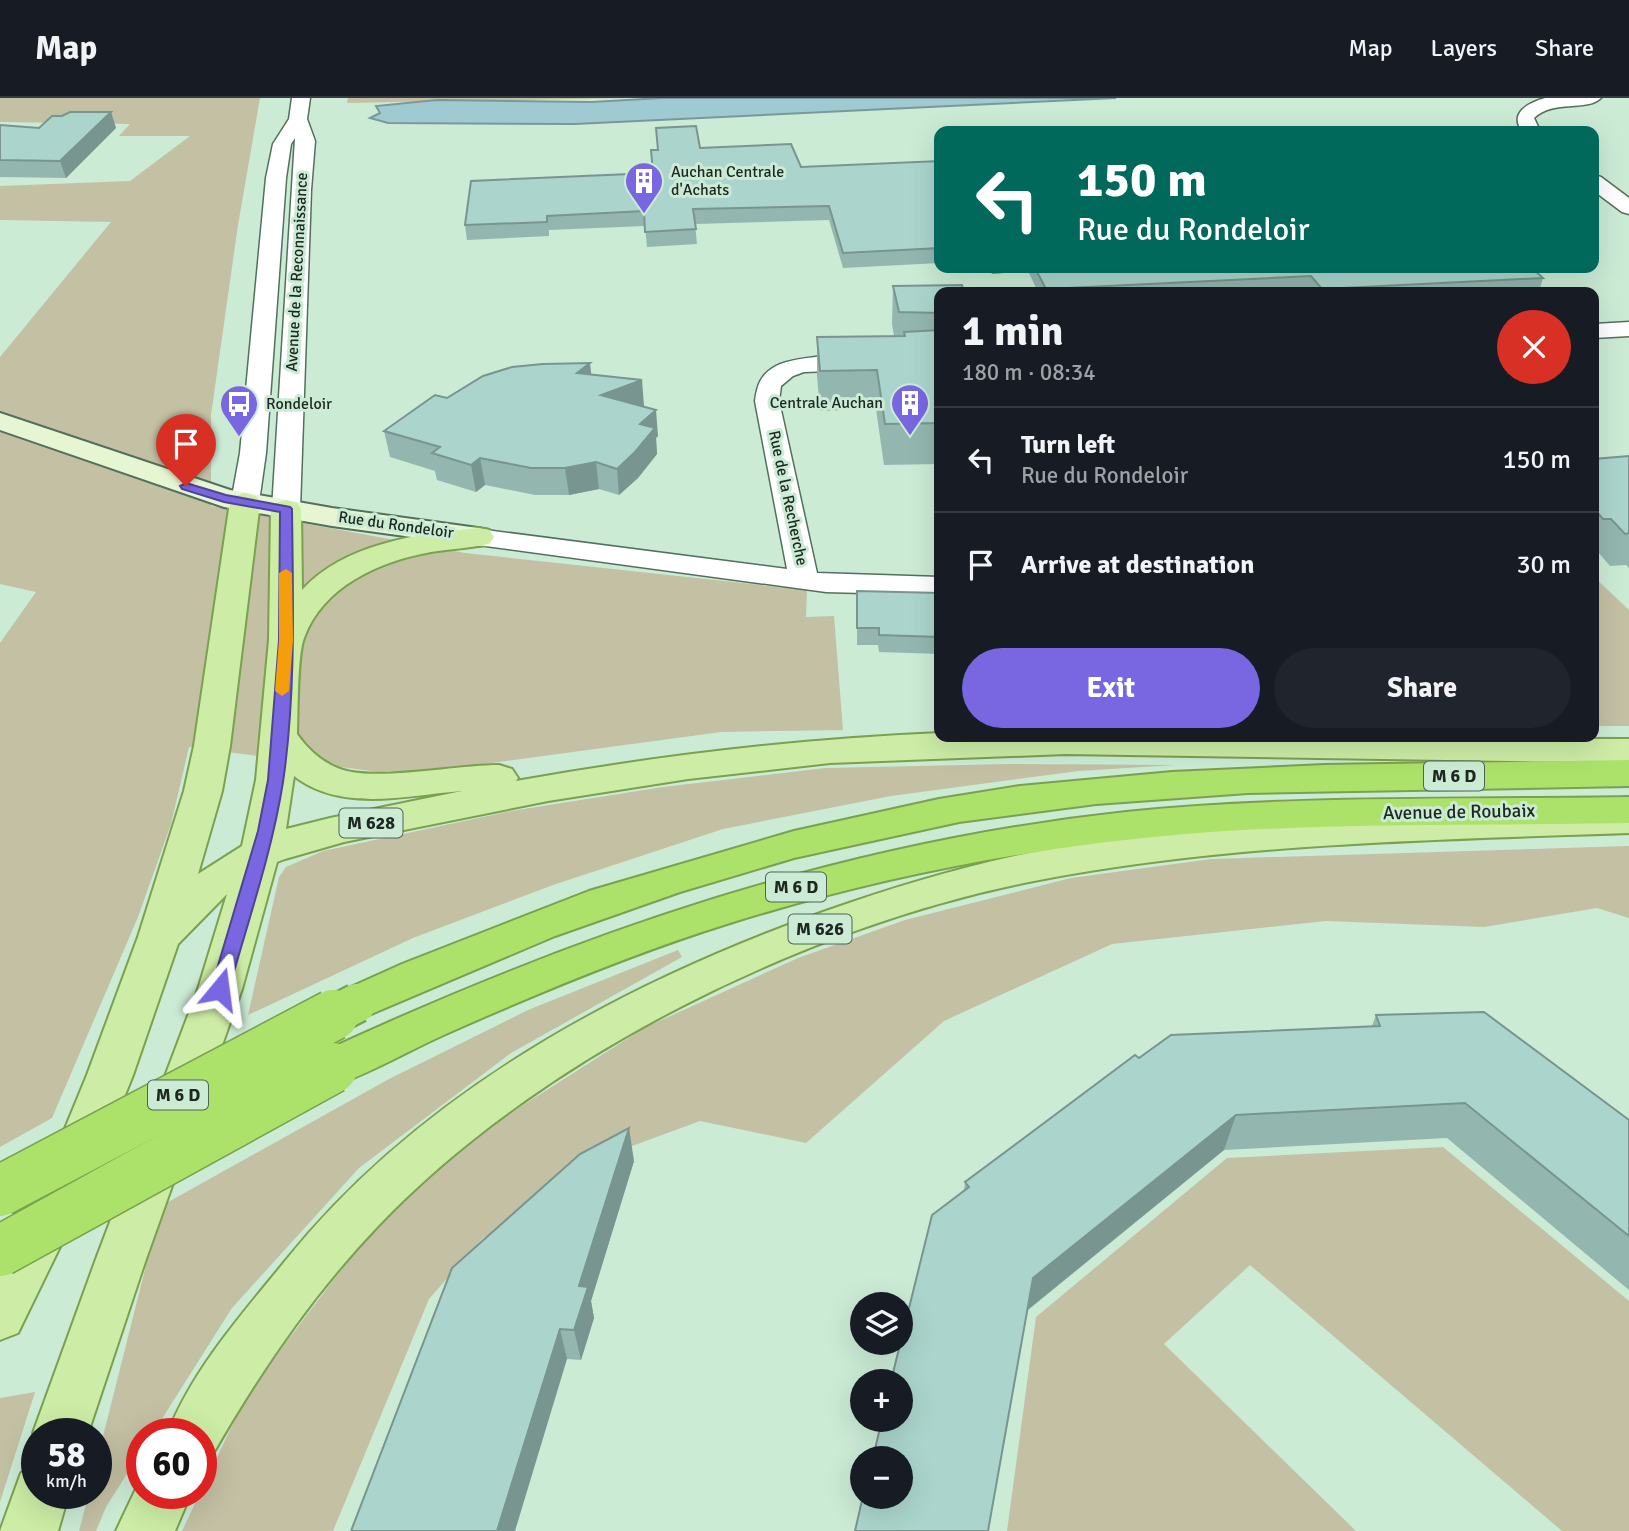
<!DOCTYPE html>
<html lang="en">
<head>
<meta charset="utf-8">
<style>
	body { margin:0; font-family:Signika,sans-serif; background:#20242c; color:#f1f3f6; height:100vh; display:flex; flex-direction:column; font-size:26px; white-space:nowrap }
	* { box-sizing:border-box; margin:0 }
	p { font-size:23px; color:#9ea1a6 }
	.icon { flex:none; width:38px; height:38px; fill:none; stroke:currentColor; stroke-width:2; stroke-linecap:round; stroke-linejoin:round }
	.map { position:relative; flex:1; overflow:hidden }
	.side { position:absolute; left:934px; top:189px; width:665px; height:455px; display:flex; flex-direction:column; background:#171b24; border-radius:14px; box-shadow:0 7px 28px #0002 }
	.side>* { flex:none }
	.guide { position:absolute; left:934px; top:28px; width:665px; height:147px; border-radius:14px; box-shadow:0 7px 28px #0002; background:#00695c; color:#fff; overflow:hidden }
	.controls { position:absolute; left:850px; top:1194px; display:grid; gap:14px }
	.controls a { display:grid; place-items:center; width:63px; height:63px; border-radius:50%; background:#171b24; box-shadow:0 7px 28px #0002; font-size:35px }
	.speed { position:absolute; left:21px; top:1320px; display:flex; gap:14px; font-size:35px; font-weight:700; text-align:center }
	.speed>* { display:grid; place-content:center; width:91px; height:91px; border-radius:50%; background:#171b24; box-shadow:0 7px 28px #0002; line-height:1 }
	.speed small { font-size:18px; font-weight:400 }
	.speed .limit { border:10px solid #d22; background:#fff; color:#111 }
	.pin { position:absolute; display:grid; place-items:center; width:60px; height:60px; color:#fff; margin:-72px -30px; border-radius:50% 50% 50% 0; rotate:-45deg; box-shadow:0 0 7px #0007 }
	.pin .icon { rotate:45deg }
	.me { position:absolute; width:77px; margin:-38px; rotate:16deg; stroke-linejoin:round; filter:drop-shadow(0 0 5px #0008) }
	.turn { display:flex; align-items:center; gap:24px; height:147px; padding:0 28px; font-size:32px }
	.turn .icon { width:91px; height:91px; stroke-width:2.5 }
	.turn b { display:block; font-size:49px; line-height:60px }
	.round { display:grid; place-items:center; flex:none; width:74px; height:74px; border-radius:37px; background:#20242c }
	.head { display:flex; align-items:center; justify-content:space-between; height:119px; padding:0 28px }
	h1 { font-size:42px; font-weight:700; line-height:52px }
	.button { display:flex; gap:14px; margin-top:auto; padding:14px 28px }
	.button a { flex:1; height:80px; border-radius:42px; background:#7967e2; color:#fff; font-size:28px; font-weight:700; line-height:80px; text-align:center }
	.button a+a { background:#20242c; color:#f1f3f6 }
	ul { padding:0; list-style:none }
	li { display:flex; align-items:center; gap:21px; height:105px; padding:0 28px; border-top:2px solid #363941 }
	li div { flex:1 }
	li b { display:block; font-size:26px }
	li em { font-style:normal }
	header { display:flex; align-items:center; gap:42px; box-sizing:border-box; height:98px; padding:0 35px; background:#171b24; border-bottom:2px solid #363941 }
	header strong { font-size:33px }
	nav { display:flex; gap:38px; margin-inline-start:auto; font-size:24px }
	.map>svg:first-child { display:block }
	.green { fill:#c3c0a4 }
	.water { fill:#a0cad1; stroke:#78999c; stroke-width:2 }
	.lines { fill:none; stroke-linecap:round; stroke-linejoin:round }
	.street-casing { stroke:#53705d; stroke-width:3 }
	.secondary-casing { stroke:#53705d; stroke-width:4 }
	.primary-casing { stroke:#7aa050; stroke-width:4 }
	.highway-casing { stroke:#7aa050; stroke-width:4 }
	.street { fill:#fff; fill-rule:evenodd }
	.secondary { fill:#e6f6d2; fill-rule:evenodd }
	.primary { fill:#cdeda6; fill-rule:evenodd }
	.highway { fill:#ace16a; fill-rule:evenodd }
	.highway-bridge-far1-casing { stroke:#7aa050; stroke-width:42; stroke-linecap:butt }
	.highway-bridge-casing { stroke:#7aa050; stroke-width:53; stroke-linecap:butt }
	.highway-bridge-far1 { stroke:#ace16a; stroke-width:38 }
	.highway-bridge { stroke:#ace16a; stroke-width:50 }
	.wall { fill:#93b7af }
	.shaded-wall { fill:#78958f }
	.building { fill:#abd5cc; stroke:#78958f; stroke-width:2 }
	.route { fill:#7967e2; stroke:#4f4393; stroke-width:2 }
	.slow { fill:#f59e0b }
	.labels { text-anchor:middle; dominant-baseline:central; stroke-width:6; stroke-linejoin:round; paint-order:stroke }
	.far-poi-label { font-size:16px; fill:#1c2820; stroke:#cbebd5; text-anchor:start }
	.far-street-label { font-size:16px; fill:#1c2820; stroke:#cbebd5 }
	.shield { fill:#cbebd5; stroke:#506256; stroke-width:2 }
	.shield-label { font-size:18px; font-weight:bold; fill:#1c2820 }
	.street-label { font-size:19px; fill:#1c2820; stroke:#cbebd5 }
</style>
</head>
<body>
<header>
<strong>Map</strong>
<nav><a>Map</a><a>Layers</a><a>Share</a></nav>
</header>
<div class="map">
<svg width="1629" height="1433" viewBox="0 0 1629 1433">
	<rect width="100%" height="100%" fill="#cbebd5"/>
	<g class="green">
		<path d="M0 0H260L238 127 211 317V408L465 455 807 492 806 519 834 518 843 632 721 634 447 671 379 674 189 649 171 726 138 819 52 1020 0 1049V545L36 494 0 486V259L111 124 0 122V88L130 83 190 38H119L130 26 0 24Z"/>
		<path d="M348 0H628L347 5Z"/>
		<path d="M1594 479 1629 512V628H1594Z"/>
		<path d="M1010 666 1176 667 1078 673 891 698 723 731 553 787 413 840 248 917 279 779 286 769 323 753 511 713 663 689 825 670Z"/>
		<path d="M1629 748V820L1597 810 1484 829 1326 823 1112 846 944 923 806 1045 700 1023 624 1051 482 1141 429 1201 333 1433H182L248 1294 380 1121 489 1029 644 930 798 860 905 822 1071 780 1211 761Z"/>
		<path d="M678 852 682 859 511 955 359 1070 232 1210 153 1335H142V1352L106 1409 96 1433H79L89 1395H96V1366L161 1108 389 981 528 912Z"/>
		<path d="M1443 1049 1629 1203V1433H1562L1250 1167 1164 1246 1356 1433H1007L1036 1219 1227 1060Z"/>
		<path d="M35 1294 0 1404V1300Z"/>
	</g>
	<path class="water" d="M662 0H1116L575 26 388 25 370 20 380 15 376 8 437 2 592 4Z"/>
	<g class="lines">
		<defs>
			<g id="street">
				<path d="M292 0H310L307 21 315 43 311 92 300 411 296 417 286 419 276 417 272 411 295 40 291 46 286 80 266 355 259 404 255 410 245 412 235 410 231 404 240 355 266 80 273 46 289 21Z"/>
				<path d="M1545 0H1601C1587 14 1554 1 1534 20L1540 33H1522C1509 15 1528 5 1545 0Z"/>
				<path d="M1594 77 1601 79 1629 100V116L1622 114 1594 93Z"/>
				<path d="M1629 224V238L1594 240V226Z"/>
				<path d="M940 255V269L804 274 793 278 781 288 779 303 817 475 940 479V497L826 494 478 447 468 445 464 439 468 433 478 431 787 471 755 303C757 287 761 276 776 268 804 253 904 256 940 255Z"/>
			</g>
			<path id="secondary" d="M0 315 230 392 332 410 478 430 489 432 494 439 489 446 478 448 332 428 224 409 0 332Z"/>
			<g id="primary">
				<path d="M245 395 256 398 260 404 230 648 222 693 198 776 242 748 256 682 269 542 271 411 275 405 286 402 297 405 301 411 302 492C345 445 418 436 478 430L489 432 494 439 489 446C470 450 450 451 431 454 380 463 323 488 304 540 297 558 298 614 297 636 308 652 324 666 343 672 380 683 456 667 499 667L512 671 518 680 516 683C656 658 797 641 940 635V639L1629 641V665L1065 656 830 665 688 681 548 703 344 744 285 761 277 764 242 891 146 1161 88 1335H37V1343L33 1335 96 1161 198 891 227 796 178 846 133 977 93 1077 76 1083 59 1077 52 1062 87 977 138 839 184 693 194 648 230 404 234 398ZM294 678C341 715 408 697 462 693L330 720 286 731Z"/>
				<path d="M1629 709V735C1431 742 1229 745 1034 783 805 828 538 959 377 1129 314 1195 259 1275 214 1354L201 1360V1335H168C192 1272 243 1215 286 1162 422 993 622 886 823 814 897 788 973 765 1050 751 1241 718 1436 714 1629 709Z"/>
				<path d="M49 1098 66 1105 74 1120 18 1235 0 1242V1165L32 1105Z"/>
				<path d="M37 1368V1395H69L58 1433H0L21 1375Z"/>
				<path d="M142 1378V1395H191L175 1433H116Z"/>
			</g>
			<g id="highway">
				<path d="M1629 662V688L1248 695 1096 706 959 724 794 760 680 794 555 838 357 922 342 917 335 905 342 893 402 866 589 793 794 733 939 701 1020 688 1172 674 1324 667Z"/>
				<path d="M1629 699V725C1481 728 1332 724 1185 736 1031 749 878 779 730 825 634 855 540 894 448 935 409 952 372 975 332 988L316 983 309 970 316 957C577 836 838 745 1126 714 1293 697 1462 702 1629 699Z"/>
			</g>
		</defs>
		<use href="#street" class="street-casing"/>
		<use href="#secondary" class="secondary-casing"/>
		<use href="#primary" class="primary-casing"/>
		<use href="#highway" class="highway-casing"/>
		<use href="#street" class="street"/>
		<use href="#secondary" class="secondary"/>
		<use href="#primary" class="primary"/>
		<use href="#highway" class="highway"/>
		<defs>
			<path id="highway-bridge-far1" d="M330 919 357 905"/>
			<g id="highway-bridge">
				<path d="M0 1093 333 917"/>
				<path d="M0 1153 332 970"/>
			</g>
		</defs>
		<use href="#highway-bridge-far1" class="highway-bridge-far1-casing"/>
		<use href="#highway-bridge" class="highway-bridge-casing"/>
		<use href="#highway-bridge-far1" class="highway-bridge-far1"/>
		<use href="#highway-bridge" class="highway-bridge"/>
	</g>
	<g class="wall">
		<path d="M111 14 116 30 66 80 0 79V27L39 30 62 18Z"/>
		<path d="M700 50 801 69 940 63V165L843 170 829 122 695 126 697 146 647 149 645 128 549 132V138L467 142 465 127 653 75 657 52Z"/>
		<path d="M987 170H1532L1543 180 1539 194H1309L1308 193 1289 194H1038L1028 173 992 176Z"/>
		<path d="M893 188 940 194V366L884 367 876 311 820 313 817 278V239L894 238 892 226Z"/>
		<path d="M592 277 644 308H643L658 338 656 340 657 356 638 380 619 397 599 391 569 397H535L485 387 476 394 437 382 435 373 390 359 384 333 447 300Z"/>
		<path d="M1629 358V470L1626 467 1610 468 1597 453H1594V361Z"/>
		<path d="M857 493 940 495V556L879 554 878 547H857Z"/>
		<path d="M1376 917 1629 1022V1192L1447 1040 1224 1052 1027 1213 964 1092 965 1084 1139 960 1372 928Z"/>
		<path d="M634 1063 591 1203 594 1220 581 1262 567 1261 351 1433Z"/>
	</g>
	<g class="shaded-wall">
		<path d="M111 14 116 30 66 80 60 63Z"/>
		<path d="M992 170H1028V173L992 176Z"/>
		<path d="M590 265 593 291 577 275Z"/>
		<path d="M642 282 644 308 604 323 601 297Z"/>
		<path d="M656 312 658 338 656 340 657 356 638 380 619 397 617 371 640 326Z"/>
		<path d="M480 360 485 387 476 394 471 367Z"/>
		<path d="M596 364 599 391 569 397 565 370Z"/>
		<path d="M1236 1017 1224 1052 1026 1213 1033 1180Z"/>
		<path d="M629 1030 634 1063 591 1203 594 1220 581 1262 574 1232 579 1188Z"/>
		<path d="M560 1231 567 1261 515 1433H497Z"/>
	</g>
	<g class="building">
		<path d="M70 14H111L60 63 0 62V27L39 30 52 18H62Z"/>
		<path d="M696 28 700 50 791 46 801 69 940 63V150L843 155 829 108 693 111 696 131 645 134 644 113 547 118V124L465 127 471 83 653 75 651 52H658L656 30Z"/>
		<path d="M1035 170H1532L1543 180 1322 191 1311 178 1046 191Z"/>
		<path d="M962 187 964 194H940V215L899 214 893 188Z"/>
		<path d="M940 232V325L885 326 877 272 820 273 817 239 905 238 904 234Z"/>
		<path d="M590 265 577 275 642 282 601 297 656 312 640 326 655 330 635 354 617 371 596 364 565 370H531L480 360 471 367 432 355 440 349 384 333 435 297 447 300 483 278 512 269 543 266Z"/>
		<path d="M1629 358V435L1625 436 1611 421H1603L1594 411V361Z"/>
		<path d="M857 493 940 495V539L879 537V530H857Z"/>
		<path d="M1484 914 1629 1022V1138L1465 1005 1236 1017 1033 1180 988 1433H855L863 1398H901V1360H873L882 1321H901V1283H891L932 1117 969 1089 965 1084 1135 957 1139 960 1171 937 1380 928 1376 917Z"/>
		<path d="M629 1030 579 1188 588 1189 574 1232 560 1231 497 1433H351L452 1170 580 1056Z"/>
	</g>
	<path class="route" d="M186 385 226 397 290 409 292 411C293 500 296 596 283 684 272 754 248 823 229 891L226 896H213L211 891 258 733 268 682 279 542 280 414 224 404 182 391 180 388Z"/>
	<path class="slow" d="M286 471 292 475 293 542 289 593 282 598 275 593 279 542V475Z"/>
	<defs>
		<symbol id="building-pin" viewBox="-11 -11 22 30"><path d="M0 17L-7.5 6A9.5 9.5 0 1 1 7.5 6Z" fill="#7967e2" stroke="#cbebd5"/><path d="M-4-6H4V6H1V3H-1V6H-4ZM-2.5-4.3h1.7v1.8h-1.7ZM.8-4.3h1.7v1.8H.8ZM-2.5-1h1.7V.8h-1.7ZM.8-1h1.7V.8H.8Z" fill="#fff"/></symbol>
		<symbol id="bus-pin" viewBox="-11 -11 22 30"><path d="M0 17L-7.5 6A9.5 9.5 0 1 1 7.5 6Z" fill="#7967e2" stroke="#cbebd5"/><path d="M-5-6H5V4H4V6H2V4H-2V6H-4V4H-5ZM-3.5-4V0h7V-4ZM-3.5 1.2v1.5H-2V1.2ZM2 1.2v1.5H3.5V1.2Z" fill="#fff"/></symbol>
	</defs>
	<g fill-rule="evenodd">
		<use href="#building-pin" x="622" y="61" width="44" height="60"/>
		<use href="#building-pin" x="888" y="283" width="44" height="60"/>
		<use href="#bus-pin" x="217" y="284" width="44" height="60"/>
	</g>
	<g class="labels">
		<g class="far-poi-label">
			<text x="671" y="74">Auchan Centrale<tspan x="671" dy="18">d'Achats</tspan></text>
			<text x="883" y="305" text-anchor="end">Centrale Auchan</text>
			<text x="266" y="306">Rondeloir</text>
		</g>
		<g class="far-street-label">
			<text transform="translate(297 174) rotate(-87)">Avenue de la Reconnaissance</text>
			<text transform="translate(788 400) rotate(78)">Rue de la Recherche</text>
			<text transform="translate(396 427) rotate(8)">Rue du Rondeloir</text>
		</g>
		<g class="shield">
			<rect x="1424" y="663.5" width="60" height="29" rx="5"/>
			<rect x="339.5" y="710.5" width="63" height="29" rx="5"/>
			<rect x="766" y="774.5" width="60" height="29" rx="5"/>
			<rect x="788.5" y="816.5" width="63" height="29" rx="5"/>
			<rect x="148" y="982.5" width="60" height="29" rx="5"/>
		</g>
		<g class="shield-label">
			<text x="1454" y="678">M 6 D</text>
			<text x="371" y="725">M 628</text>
			<text x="796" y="789">M 6 D</text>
			<text x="820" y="831">M 626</text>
			<text x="178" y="997">M 6 D</text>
		</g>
		<g class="street-label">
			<text transform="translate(1459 714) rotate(-1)">Avenue de Roubaix</text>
		</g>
	</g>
</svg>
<div class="controls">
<a><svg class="icon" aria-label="layers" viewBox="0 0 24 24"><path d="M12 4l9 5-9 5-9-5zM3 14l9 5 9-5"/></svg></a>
<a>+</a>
<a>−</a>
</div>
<div class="speed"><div>58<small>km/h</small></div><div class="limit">60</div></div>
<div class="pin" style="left:186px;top:388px;background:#d93025"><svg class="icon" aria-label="arrive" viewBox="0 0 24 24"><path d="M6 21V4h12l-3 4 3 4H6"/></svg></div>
<svg class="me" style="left:220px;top:891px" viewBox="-20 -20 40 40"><path d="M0-17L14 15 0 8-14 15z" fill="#7967e2" stroke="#fff" stroke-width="4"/></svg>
<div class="guide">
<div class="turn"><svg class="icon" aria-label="left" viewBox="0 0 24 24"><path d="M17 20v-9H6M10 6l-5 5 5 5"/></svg><div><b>150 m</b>Rue du Rondeloir</div></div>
</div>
<section class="side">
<div class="head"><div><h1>1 min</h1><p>180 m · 08:34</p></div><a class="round" style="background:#d93025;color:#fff"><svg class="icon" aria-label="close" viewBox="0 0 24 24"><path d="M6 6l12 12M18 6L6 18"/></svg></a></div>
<ul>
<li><svg class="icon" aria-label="left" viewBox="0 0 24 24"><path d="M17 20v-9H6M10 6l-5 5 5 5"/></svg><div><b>Turn left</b><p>Rue du Rondeloir</p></div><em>150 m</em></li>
<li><svg class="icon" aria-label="arrive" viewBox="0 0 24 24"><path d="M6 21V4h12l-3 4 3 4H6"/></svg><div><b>Arrive at destination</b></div><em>30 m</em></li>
</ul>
<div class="button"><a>Exit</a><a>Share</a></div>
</section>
</div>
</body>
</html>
